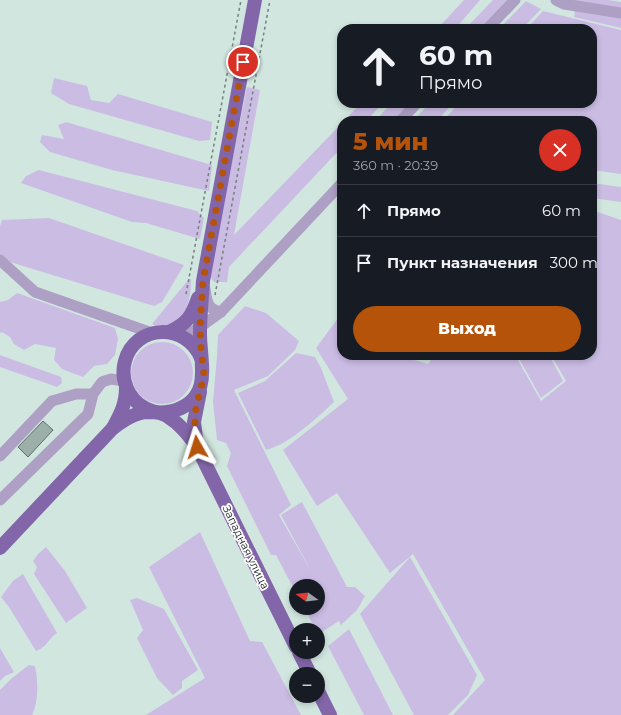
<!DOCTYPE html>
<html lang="ru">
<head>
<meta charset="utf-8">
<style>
	body { margin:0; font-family:Montserrat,sans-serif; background:#242831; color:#f1f3f6; height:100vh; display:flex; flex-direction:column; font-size:15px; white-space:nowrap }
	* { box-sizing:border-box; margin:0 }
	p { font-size:13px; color:#9ea1a6 }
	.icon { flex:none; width:22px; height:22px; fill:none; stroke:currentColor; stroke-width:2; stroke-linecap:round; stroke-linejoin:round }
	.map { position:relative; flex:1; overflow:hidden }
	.side { position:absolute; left:337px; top:116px; width:260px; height:244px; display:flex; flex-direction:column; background:#171b24; border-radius:16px; box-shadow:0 2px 6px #0003 }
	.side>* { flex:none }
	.hud { position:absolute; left:337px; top:24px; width:260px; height:84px; border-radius:16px; box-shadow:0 2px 6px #0003; background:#171b24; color:#f1f3f6; overflow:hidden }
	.needle { width:26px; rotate:285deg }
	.buttons { position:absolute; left:289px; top:579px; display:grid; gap:8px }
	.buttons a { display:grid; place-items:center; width:36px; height:36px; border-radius:50%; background:#171b24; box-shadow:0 2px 6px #0003; font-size:20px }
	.pin { position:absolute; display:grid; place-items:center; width:34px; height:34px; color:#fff; margin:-17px; border:2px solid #fff; border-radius:50%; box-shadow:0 1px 4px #0007 }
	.me { position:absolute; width:44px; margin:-22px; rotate:354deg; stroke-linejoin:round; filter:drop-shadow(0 0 3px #0008) }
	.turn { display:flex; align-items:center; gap:14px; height:84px; padding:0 16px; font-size:18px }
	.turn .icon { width:52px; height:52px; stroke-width:2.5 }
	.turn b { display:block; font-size:28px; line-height:34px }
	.round { display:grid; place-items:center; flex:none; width:42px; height:42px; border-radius:21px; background:#242831 }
	.summary { display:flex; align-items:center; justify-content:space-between; height:68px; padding:0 16px }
	h1 { font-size:24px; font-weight:800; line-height:30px; color:#b45309 }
	.button { display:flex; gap:8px; margin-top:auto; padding:8px 16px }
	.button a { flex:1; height:46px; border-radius:24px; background:#b45309; color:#fff; font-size:16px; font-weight:800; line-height:46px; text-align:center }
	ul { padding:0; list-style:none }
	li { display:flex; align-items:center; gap:12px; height:52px; padding:0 16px; border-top:1px solid #363941 }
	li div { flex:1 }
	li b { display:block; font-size:15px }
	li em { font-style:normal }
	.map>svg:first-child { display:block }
	.green { fill:#cbbce4 }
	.building { fill:#9cafa9; stroke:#5c6e68 }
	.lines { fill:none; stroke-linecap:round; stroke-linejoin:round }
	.path { stroke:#74827e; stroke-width:1.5; stroke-dasharray:3 3; stroke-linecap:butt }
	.minor { stroke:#ae9fc4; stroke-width:11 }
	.major { stroke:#8366a9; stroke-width:14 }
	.route { stroke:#b45309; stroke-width:7; stroke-dasharray:0 12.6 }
	.labels { text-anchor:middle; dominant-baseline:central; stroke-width:3.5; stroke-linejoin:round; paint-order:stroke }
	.street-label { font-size:11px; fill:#141b19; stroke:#fff }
</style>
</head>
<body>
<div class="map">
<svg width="621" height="715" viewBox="0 0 621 715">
	<rect width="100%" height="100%" fill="#d2e6e0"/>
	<g class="green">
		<path d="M464 0H480L455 29H437Z"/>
		<path d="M493 0H508L481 29H465Z"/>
		<path d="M564 0H608L621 2V9Z"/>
		<path d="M526 1 541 9 522 29H499Z"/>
		<path d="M575 10 621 17V28L574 17Z"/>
		<path d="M543 11 621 30V174L592 170V121H443L459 103H592V29H526Z"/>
		<path d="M54 78 87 86 91 100 109 103 118 94 212 122 210 140 199 141 69 104 51 93Z"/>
		<path d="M247 87 260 90 234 235 342 123V147L229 267 227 282H214L209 275Z"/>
		<path d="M361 103H383L366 121H344Z"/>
		<path d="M392 103H409L393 121H375Z"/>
		<path d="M430 103H453L437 121H413Z"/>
		<path d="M66 122 212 165 209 191 112 170 50 152 40 142 42 135 64 139 58 125Z"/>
		<path d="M39 170 197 211 204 218 200 239 146 223 132 222 21 183 26 176Z"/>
		<path d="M592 183 621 187V202L592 198Z"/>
		<path d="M592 210 621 220V715H453L485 680 413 554 390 573 337 493 317 506 283 450 348 399 316 348 336 321 342 309V355H397L428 364 435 355H515L541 401 566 381 551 355H592Z"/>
		<path d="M49 218 184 265 162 302 154 306 0 259V226L2 220Z"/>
		<path d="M189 279H191C191 288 190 298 187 307 183 320 164 333 152 324Z"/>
		<path d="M17 293 115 328 118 339 115 355 107 364 94 366 83 377 62 369 54 360 56 348 35 344 24 350 14 344 10 337 2 332 0 333V302L8 300Z"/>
		<path d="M245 306 266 313 299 341 295 350 268 376 234 390 291 505 279 515 311 571 281 515 302 502 347 587H355L365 596 357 610 341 625 339 621 319 634 318 630H316L304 608H318V586H296V593L276 555H271L227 466 231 453 226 443 217 440 213 402 217 356 218 335Z"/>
		<circle cx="162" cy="373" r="31"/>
		<path d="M296 353 315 357 321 368 334 402C317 418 289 444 266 450L238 393 265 381Z"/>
		<path d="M0 355 61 377 62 383 57 387 0 367Z"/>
		<path d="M517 355H549L563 381 541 398Z"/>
		<path d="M200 532 250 641 262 642 301 715H146L205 678 149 567Z"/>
		<path d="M46 547 65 571 87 608 66 623 34 574 37 567 33 561 38 554Z"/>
		<path d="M410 557 477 675 468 695 448 715H414L360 614Z"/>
		<path d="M23 574 57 633C48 639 47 647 36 651L9 607 1 597 13 581Z"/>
		<path d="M137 598 164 609 198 670 182 681V688L173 695 157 678 137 638 143 630 130 600Z"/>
		<path d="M349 629 393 715H364L328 646Z"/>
		<path d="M0 648 14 672 5 676 0 681Z"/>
		<path d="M29 665 35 666C38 681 39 701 32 715H0V690L12 678Z"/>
	</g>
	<path class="building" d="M43 421 53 430 28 457 18 447Z"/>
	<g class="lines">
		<g class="path">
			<path d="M186 294 241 0"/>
			<path d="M215 295 270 0"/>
		</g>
		<g class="minor">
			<path d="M556 0 564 4 621 13"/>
			<path d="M487 29 515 0"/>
			<path d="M400 121 417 103"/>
			<path d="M0 260 35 292 152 333"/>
			<path d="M205 289C207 302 207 309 221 312"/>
			<path d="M183 337 200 327 221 312 342 183"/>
			<path d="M0 456 52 401 76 394H93"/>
			<path d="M0 500 88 414 93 394 102 382 111 379 124 381"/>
		</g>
		<g class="major">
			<path d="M169 332C187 324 192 316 198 298"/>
			<path d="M201 358C186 322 135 324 125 361 120 379 128 399 145 408 152 412 160 412 167 416 180 424 188 434 197 447L296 647"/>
			<path d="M113 428C121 413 126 404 126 387"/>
			<path d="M197 446 194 422 200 392"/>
			<path d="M0 548 113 428C123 421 134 413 146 412 156 412 167 414 176 410 213 397 200 363 200 333 200 316 202 299 203 281L255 0"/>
			<path d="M299 652 310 674"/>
			<path d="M318 691 330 715"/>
		</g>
	</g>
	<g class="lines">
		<path class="route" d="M197 447 195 433V413L203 379 204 370 201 352 200 327 203 281 243 62"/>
	</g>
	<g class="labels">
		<g class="street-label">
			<text transform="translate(246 547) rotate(64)">Западная улица</text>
		</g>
	</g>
</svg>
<div class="buttons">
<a><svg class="needle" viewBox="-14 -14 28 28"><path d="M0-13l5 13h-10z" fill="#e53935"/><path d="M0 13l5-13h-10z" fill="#9ea1a6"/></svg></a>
<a>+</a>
<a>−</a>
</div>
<div class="pin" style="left:243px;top:62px;background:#d93025"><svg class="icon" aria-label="arrive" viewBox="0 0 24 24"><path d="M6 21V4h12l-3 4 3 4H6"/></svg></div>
<svg class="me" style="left:197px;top:447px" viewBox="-20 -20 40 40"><path d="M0-17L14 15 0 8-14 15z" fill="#b45309" stroke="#fff" stroke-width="4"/></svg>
<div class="hud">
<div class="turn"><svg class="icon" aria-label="ahead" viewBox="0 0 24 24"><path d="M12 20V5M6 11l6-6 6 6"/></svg><div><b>60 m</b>Прямо</div></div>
</div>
<section class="side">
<div class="summary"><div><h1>5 мин</h1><p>360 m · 20:39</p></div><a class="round" style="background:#d93025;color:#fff"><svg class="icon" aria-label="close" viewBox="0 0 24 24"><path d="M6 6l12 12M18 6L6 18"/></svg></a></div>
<ul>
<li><svg class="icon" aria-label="ahead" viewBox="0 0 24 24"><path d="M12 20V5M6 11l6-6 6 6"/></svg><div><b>Прямо</b></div><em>60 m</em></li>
<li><svg class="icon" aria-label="arrive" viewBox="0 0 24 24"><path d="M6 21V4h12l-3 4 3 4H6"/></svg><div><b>Пункт назначения</b></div><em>300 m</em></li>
</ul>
<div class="button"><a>Выход</a></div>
</section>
</div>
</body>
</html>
